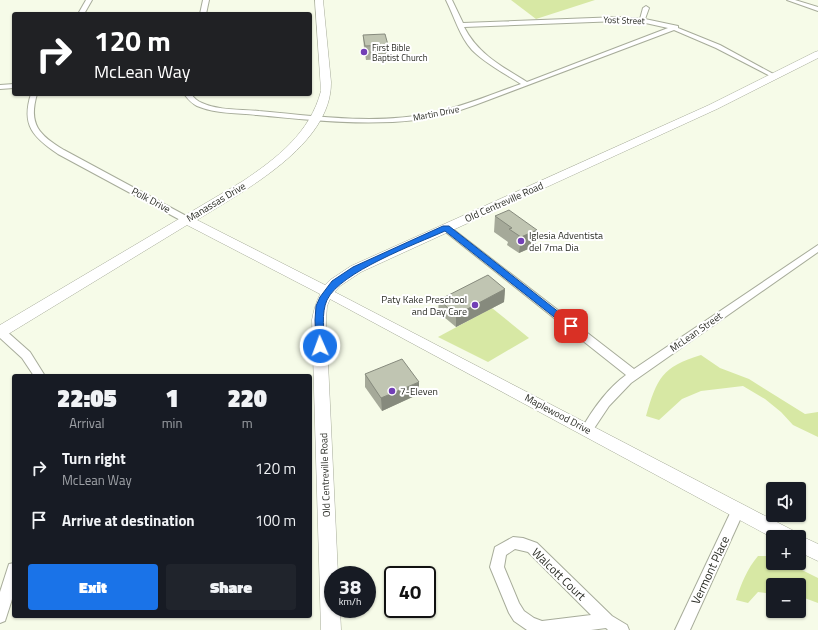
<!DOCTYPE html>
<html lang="en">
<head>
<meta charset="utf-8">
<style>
	body { margin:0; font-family:"Titillium Web",sans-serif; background:#20242c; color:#f1f3f6; height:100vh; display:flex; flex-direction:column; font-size:15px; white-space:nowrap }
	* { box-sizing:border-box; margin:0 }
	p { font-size:13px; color:#9ea1a6 }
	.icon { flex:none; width:22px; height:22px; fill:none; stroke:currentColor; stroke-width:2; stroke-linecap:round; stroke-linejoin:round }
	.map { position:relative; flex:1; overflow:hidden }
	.sheet { position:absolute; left:12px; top:374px; width:300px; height:244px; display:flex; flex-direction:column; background:#171b24; border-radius:4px; box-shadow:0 1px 3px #0004 }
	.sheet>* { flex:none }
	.top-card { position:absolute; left:12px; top:12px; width:300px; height:84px; border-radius:4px; box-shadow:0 1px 3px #0004; background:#202124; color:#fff; overflow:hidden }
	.fabs { position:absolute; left:766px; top:482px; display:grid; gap:8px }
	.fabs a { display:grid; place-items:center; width:40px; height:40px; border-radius:4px; background:#171b24; box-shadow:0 1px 3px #0004; font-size:20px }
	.speed { position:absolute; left:324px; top:566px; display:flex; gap:8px; font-size:20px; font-weight:700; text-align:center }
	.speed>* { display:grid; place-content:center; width:52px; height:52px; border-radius:50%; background:#171b24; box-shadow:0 1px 3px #0004; line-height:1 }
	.speed small { font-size:10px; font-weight:400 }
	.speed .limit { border:2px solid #111; border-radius:6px; background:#fff; color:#111 }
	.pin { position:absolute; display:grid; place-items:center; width:34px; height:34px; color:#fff; margin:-17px; border-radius:8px; box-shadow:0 2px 6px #0006 }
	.me { position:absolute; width:44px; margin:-22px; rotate:358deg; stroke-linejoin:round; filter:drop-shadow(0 0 3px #0008) }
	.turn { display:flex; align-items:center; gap:14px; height:84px; padding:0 16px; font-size:18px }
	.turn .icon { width:52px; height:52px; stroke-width:2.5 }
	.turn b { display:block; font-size:28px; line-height:34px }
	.eta { display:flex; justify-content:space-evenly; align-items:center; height:68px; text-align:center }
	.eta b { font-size:24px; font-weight:800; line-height:28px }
	.primary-button { display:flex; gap:8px; margin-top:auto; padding:8px 16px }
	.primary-button a { flex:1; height:46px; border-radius:4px; background:#1a73e8; color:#fff; font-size:16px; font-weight:800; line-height:46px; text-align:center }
	.primary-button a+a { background:#20242c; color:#f1f3f6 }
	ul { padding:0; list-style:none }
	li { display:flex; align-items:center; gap:12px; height:52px; padding:0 16px }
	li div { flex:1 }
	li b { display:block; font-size:15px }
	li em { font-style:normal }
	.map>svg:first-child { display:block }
	.green { fill:#d7e8a4 }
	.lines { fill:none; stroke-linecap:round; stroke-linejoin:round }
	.minor-casing { stroke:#a7ac9a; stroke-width:2 }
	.tertiary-casing { stroke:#a7ac9a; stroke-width:1 }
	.secondary-casing { stroke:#a7ac9a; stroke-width:1 }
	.minor { fill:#fff; fill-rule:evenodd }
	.tertiary { fill:#fff; fill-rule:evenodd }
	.secondary { fill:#fff; fill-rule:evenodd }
	.wall { fill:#a5a999 }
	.shaded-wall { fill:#868a7d }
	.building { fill:#c0c5b2; stroke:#868a7d }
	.route { fill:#1a73e8; stroke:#114b97 }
	.poi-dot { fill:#723fb6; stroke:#fff; stroke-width:1.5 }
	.labels { text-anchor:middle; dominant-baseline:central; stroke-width:4; stroke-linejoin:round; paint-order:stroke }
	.far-street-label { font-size:9px; fill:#2a2c25; stroke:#fff }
	.far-poi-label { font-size:9px; fill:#2a2c25; stroke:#fff; text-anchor:start }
	.street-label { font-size:10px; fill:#2a2c25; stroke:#fff }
	.poi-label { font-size:10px; fill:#2a2c25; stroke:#fff; text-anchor:start }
	.near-street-label { font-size:12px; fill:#2a2c25; stroke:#fff }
</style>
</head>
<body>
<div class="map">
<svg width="818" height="630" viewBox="0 0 818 630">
	<rect width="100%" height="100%" fill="#f6fbe8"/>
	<g class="green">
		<path d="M511 0H595L536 19Z"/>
		<path d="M492 308 529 338 488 362 438 337Z"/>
		<path d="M701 355 720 368 749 379 805 414 818 412V437L793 425 781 412 765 399 743 386 701 391 682 399 659 420 646 416C657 378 662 367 701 355Z"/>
		<path d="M758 556H773V563H788L818 578V603L799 596V585H773V594L758 592 748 603 736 600C741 584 747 569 758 556Z"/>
	</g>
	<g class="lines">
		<defs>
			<g id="minor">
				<path d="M86 0H92L84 14H78Z"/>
				<path d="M203 0H209L206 14H200Z"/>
				<path d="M446 0H452L463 23 619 17 640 19 643 8 646 6 649 8 645 19 678 26V28L720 45 777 76 772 77 716 48 674 30 475 105C456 112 436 118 416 120 363 126 310 120 257 115 238 113 216 114 197 106 191 103 188 99 184 94H191C194 98 197 101 202 103 220 111 241 109 259 111 316 116 376 125 432 113 462 107 492 94 521 84 504 73 486 64 472 50 460 37 454 16 446 0ZM619 21 641 22 668 28 527 82C501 66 478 54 464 27Z"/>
				<path d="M787 0H795L818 7V11Z"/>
				<path d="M14 84V88L0 89V85Z"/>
				<path d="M31 94H37C28 124 39 135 64 150L190 218 191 220 190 222H184L58 154C33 137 21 125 31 94Z"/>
				<path d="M446 225 449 226 634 369 818 245V252L631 383 609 406 591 433 587 435 583 433 581 430C592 410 608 388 626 375L443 230 442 228 443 226Z"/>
				<path d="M0 328 4 329 30 352 45 376H34L22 358 0 338Z"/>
				<path d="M738 505 743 507 744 511 690 630H675L733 507Z"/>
				<path d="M513 537 523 538 537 543 612 616 627 625 629 630H608L606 628 591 630H527L514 621 509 613 490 567 495 547ZM515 549 528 552 591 615 542 621 534 618 524 611 519 603 504 567 506 555Z"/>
				<path d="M14 563V593L5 621 0 623V592L9 564Z"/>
			</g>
			<path id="tertiary" d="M327 288 794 531 796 536 799 535 818 544V561L799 552V537L773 538 330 299 327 306 326 320 338 575H333V609H340L341 630H321L312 320C314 309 317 299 323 289Z"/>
			<path id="secondary" d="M315 0H323L331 82C332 145 243 191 197 220L325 285 330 280 351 266 709 105 815 52 818 51V58L717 109 361 272 340 286 332 295 327 297 322 295 187 225 5 336 0 337V325L243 181C277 158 310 133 321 91Z"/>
		</defs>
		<use href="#minor" class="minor-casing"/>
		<use href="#tertiary" class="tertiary-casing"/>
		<use href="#secondary" class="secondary-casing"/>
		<use href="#minor" class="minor"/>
		<use href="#tertiary" class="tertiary"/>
		<use href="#secondary" class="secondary"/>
	</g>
	<g class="wall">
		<path d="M363 35 388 45V59L366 60 364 48Z"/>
		<path d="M495 216 537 230 535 246 519 253 507 245 508 242 494 232Z"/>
		<path d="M505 289 504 302 456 327 438 312 439 300Z"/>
		<path d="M365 374 419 394 382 411 365 387Z"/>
	</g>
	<g class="shaded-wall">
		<path d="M537 230 535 246 519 253 521 237Z"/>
		<path d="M505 289 504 302 456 327V315Z"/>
		<path d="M419 382V394L382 411 381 398Z"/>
	</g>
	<g class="building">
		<path d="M385 34 388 45 365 46 363 35Z"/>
		<path d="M509 210 537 230 521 237 509 229 512 228 495 216Z"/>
		<path d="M488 275 505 289 456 315 439 300Z"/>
		<path d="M402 359 419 382 381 398 365 374Z"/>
	</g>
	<path class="route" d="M443 226H449L574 324 576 326 574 328H568L445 231C416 244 340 272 327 300 321 313 324 332 325 346L324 348H317L316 346 315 320 316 306 320 297 332 281 353 267Z"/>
	<g class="poi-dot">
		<circle cx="364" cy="52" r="4"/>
		<circle cx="521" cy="241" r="4"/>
		<circle cx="475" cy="305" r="4"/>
		<circle cx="392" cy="391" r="4"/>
	</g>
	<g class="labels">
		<g class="far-street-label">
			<text transform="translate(624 20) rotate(2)">Yost Street</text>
			<text transform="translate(436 113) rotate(-11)">Martin Drive</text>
		</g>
		<g class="far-poi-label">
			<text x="372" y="47">First Bible<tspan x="372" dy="10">Baptist Church</tspan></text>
		</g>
		<g class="street-label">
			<text transform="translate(151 200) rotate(28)">Polk Drive</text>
			<text transform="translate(216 202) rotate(-31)">Manassas Drive</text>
			<text transform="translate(504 202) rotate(-24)">Old Centreville Road</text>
			<text transform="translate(696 332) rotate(-35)">McLean Street</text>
			<text transform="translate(558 414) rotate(28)">Maplewood Drive</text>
			<text transform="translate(325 475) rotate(-92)">Old Centreville Road</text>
		</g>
		<g class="poi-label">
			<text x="529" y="235">Iglesia Adventista<tspan x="529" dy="12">del 7ma Dia</tspan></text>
			<text x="467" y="299" text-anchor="end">Paty Kake Preschool<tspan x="467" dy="12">and Day Care</tspan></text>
			<text x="400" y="391">7-Eleven</text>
		</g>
		<g class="near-street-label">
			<text transform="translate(710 570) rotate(-65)">Vermont Place</text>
			<text transform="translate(559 574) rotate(44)">Walcott Court</text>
		</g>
	</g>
</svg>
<div class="fabs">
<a><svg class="icon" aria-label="sound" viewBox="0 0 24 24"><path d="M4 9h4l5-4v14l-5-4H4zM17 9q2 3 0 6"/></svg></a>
<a>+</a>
<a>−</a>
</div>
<div class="speed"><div>38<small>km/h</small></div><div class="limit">40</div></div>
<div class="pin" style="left:571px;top:326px;background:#d93025"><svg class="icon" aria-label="arrive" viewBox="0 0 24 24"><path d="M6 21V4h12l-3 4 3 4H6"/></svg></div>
<svg class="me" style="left:320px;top:346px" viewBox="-20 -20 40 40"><circle r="17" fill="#1a73e8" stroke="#fff" stroke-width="3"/><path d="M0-11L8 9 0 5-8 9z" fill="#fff"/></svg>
<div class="top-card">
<div class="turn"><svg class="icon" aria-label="right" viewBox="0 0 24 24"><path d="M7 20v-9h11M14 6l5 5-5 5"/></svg><div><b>120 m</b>McLean Way</div></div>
</div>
<section class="sheet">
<div class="eta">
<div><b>22:05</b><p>Arrival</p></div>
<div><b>1</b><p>min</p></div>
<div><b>220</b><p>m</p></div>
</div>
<ul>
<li><svg class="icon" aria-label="right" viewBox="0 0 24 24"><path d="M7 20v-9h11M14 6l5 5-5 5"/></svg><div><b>Turn right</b><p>McLean Way</p></div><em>120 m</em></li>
<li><svg class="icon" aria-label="arrive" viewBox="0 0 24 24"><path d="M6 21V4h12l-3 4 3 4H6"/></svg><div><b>Arrive at destination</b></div><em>100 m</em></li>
</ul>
<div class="primary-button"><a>Exit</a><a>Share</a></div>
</section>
</div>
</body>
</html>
